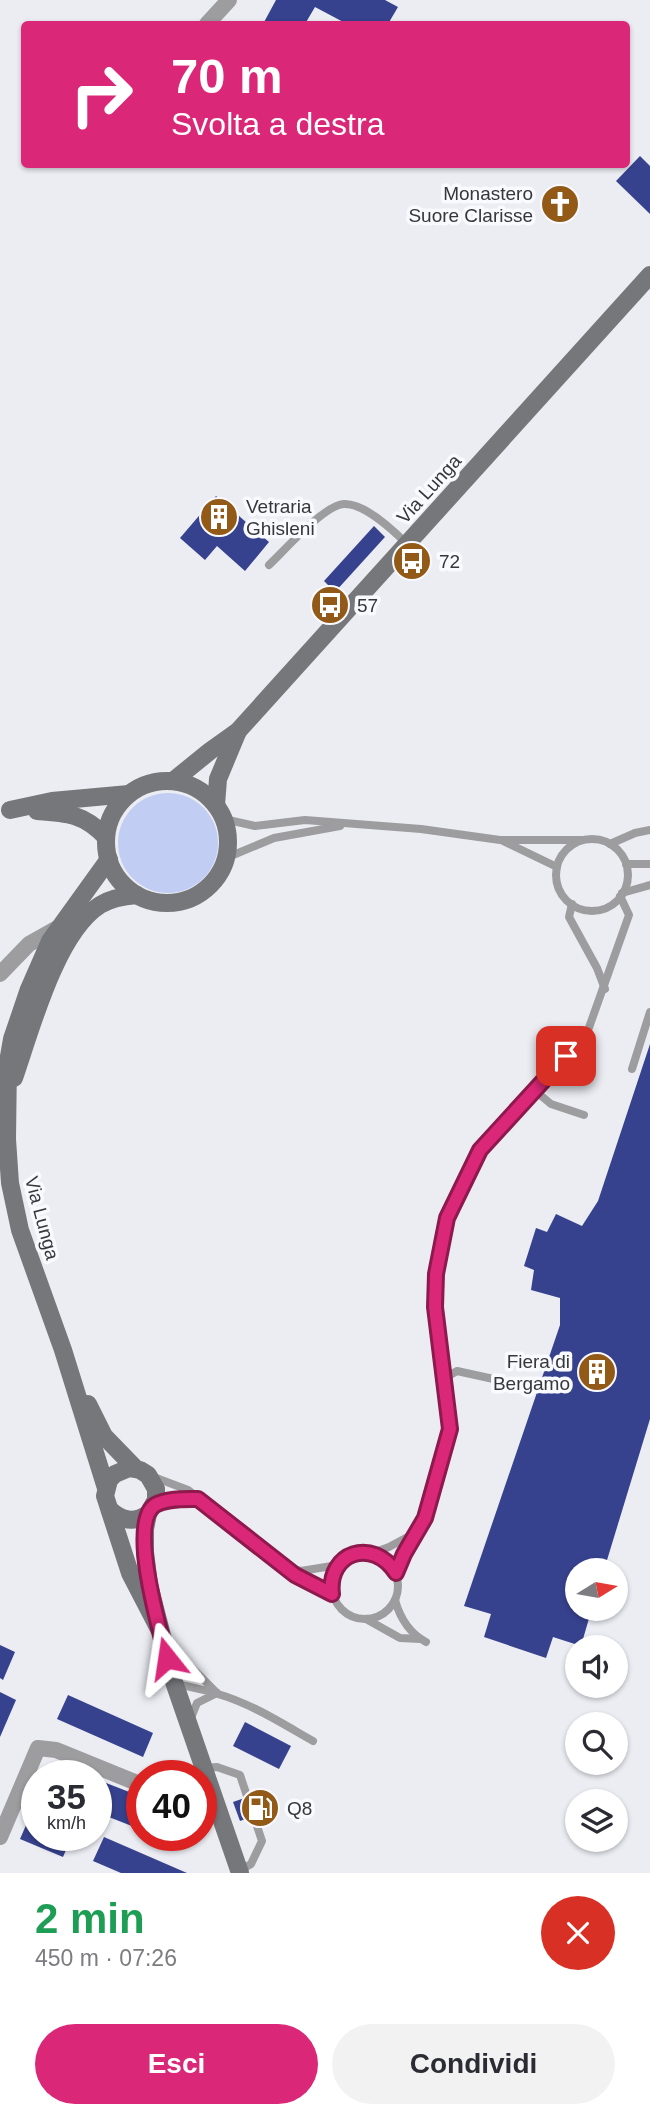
<!DOCTYPE html>
<html lang="it">
<head>
<meta charset="utf-8">
<style>
	body { margin:0; font-family:Arial,sans-serif; background:#f2f2f3; color:#2b2b33; height:100vh; display:flex; flex-direction:column; font-size:26px; white-space:nowrap }
	* { box-sizing:border-box; margin:0 }
	p { font-size:23px; color:#7c7c81 }
	.icon { flex:none; width:38px; height:38px; fill:none; stroke:currentColor; stroke-width:2; stroke-linecap:round; stroke-linejoin:round }
	.map { position:relative; height:1873px; overflow:hidden }
	.panel { display:flex; flex-direction:column; background:#fff; flex:1 }
	.panel>* { flex:none }
	.hud { position:absolute; left:21px; top:21px; width:609px; height:147px; border-radius:7px; box-shadow:0 2px 5px #0004; background:#db2777; color:#fff; overflow:hidden }
	.needle { width:46px; rotate:79deg }
	.buttons { position:absolute; left:565px; top:1558px; display:grid; gap:14px }
	.buttons a { display:grid; place-items:center; width:63px; height:63px; border-radius:50%; background:#fff; box-shadow:0 2px 5px #0004; font-size:35px }
	.speed { position:absolute; left:21px; top:1760px; display:flex; gap:14px; font-size:35px; font-weight:700; text-align:center }
	.speed>* { display:grid; place-content:center; width:91px; height:91px; border-radius:50%; background:#fff; box-shadow:0 2px 5px #0004; line-height:1 }
	.speed small { font-size:18px; font-weight:400 }
	.speed .limit { border:10px solid #d22; background:#fff; color:#111 }
	.pin { position:absolute; display:grid; place-items:center; width:60px; height:60px; color:#fff; margin:-30px; border-radius:14px; box-shadow:0 4px 10px #0006 }
	.me { position:absolute; width:77px; margin:-38px; rotate:345deg; stroke-linejoin:round; filter:drop-shadow(0 0 5px #0008) }
	.turn { display:flex; align-items:center; gap:24px; height:147px; padding:0 35px; font-size:32px }
	.turn .icon { width:91px; height:91px; stroke-width:2.5 }
	.turn b { display:block; font-size:49px; line-height:60px }
	.round { display:grid; place-items:center; flex:none; width:74px; height:74px; border-radius:37px; background:#f2f2f3 }
	.summary { display:flex; align-items:center; justify-content:space-between; height:119px; padding:0 35px }
	h1 { font-size:42px; font-weight:600; line-height:52px; color:#1e9e55 }
	.button { display:flex; gap:14px; margin-top:auto; padding:14px 35px }
	.button a { flex:1; height:80px; border-radius:42px; background:#db2777; color:#fff; font-size:28px; font-weight:600; line-height:80px; text-align:center }
	.button a+a { background:#f2f2f3; color:#2b2b33 }
	.map>svg:first-child { display:block }
	.green { fill:#c2cdf4 }
	.building { fill:#37428e }
	.lines { fill:none; stroke-linecap:round; stroke-linejoin:round }
	.lane { stroke:#9d9da0; stroke-width:8 }
	.street { stroke:#9d9da0; stroke-width:16 }
	.secondary { stroke:#76777b; stroke-width:18 }
	.route-casing { stroke:#8e194d; stroke-width:18 }
	.route { stroke:#db2777; stroke-width:12 }
	.labels { text-anchor:middle; dominant-baseline:central; stroke-width:7; stroke-linejoin:round; paint-order:stroke }
	.poi-label { font-size:19px; fill:#363739; stroke:#f8faff; text-anchor:start }
	.street-label { font-size:19px; fill:#363739; stroke:#f8faff }
</style>
</head>
<body>
<div class="map">
<svg width="650" height="1873" viewBox="0 0 650 1873">
	<rect width="100%" height="100%" fill="#ebedf3"/>
	<circle class="green" cx="168" cy="843" r="50"/>
	<g class="building">
		<path d="M276 0H385L398 7 388 24H347L315 7 305 24H263Z"/>
		<path d="M640 156 650 166V214L616 181Z"/>
		<path d="M216 496 269 542 245 571 217 546 205 560 180 538Z"/>
		<path d="M374 526 385 537 335 592 324 581Z"/>
		<path d="M650 1044V1419L604 1570H578V1608H592L581 1646 553 1637 546 1658 484 1637 491 1614 464 1606 560 1325V1298L531 1290 534 1270 524 1266 536 1228 547 1232 556 1214 582 1226 598 1201Z"/>
		<path d="M0 1645 15 1652 3 1680 0 1678Z"/>
		<path d="M0 1692 16 1700 0 1737Z"/>
		<path d="M68 1695 153 1733 143 1757 57 1719Z"/>
		<path d="M245 1722 291 1746 279 1769 233 1746Z"/>
		<path d="M64 1766 89 1776H60Z"/>
		<path d="M96 1779 142 1797V1830L96 1812Z"/>
		<path d="M268 1790 274 1808 240 1821 233 1802Z"/>
		<path d="M33 1809 37 1811V1836H72L63 1857 20 1839Z"/>
		<path d="M104 1837 187 1873H121L93 1861Z"/>
	</g>
	<g class="lines">
		<g class="lane">
			<path d="M269 565C285 550 324 505 344 504 364 503 394 531 407 544"/>
			<path d="M224 819 255 826 305 820 421 829 500 840H582"/>
			<circle cx="592" cy="875" r="36"/>
			<path d="M503 841 557 867"/>
			<path d="M610 844 635 833 650 830"/>
			<path d="M226 858 274 838 340 826"/>
			<path d="M626 864H650"/>
			<path d="M622 893 650 885"/>
			<path d="M572 904 569 917 597 968 605 989"/>
			<path d="M632 1069 650 1012"/>
			<path d="M534 1090 551 1104 584 1115"/>
			<path d="M445 1378 457 1371 498 1380"/>
			<path d="M151 1476 188 1490 295 1575 332 1594"/>
			<path d="M156 1505 180 1499H198"/>
			<circle cx="365" cy="1586" r="33"/>
			<path d="M373 1553 389 1547 417 1532"/>
			<path d="M289 1568 301 1571 338 1565"/>
			<path d="M396 1573 404 1554 425 1518 450 1429 435 1307 436 1274 447 1218 480 1150 556 1064 575 1052 586 1036 629 915 620 896"/>
			<path d="M395 1600C400 1618 409 1633 426 1642"/>
			<path d="M366 1619 400 1638 420 1639"/>
			<path d="M170 1646 217 1693"/>
			<path d="M175 1683C190 1688 204 1689 218 1694 252 1704 283 1724 313 1741"/>
			<path d="M191 1718 197 1703 217 1693"/>
			<path d="M204 1768 217 1767 240 1775 262 1841 251 1864 239 1871"/>
		</g>
		<g class="street">
			<path d="M207 24 229 0"/>
			<path d="M0 974 29 944 61 926"/>
			<path d="M0 1837 38 1748 56 1750 142 1785"/>
		</g>
		<g class="secondary">
			<path d="M173 781 210 751 238 731 650 275"/>
			<circle cx="167" cy="842" r="61"/>
			<path d="M216 805 218 779 238 731"/>
			<path d="M10 810 52 801 129 794"/>
			<path d="M37 811C68 813 84 814 106 837"/>
			<path d="M14 1078C31 1029 56 933 100 905 111 898 124 896 137 895"/>
			<path d="M88 1404 104 1436 136 1469"/>
			<path d="M106 1488 63 1350 20 1230 10 1183 7 1139 8 1062 12 1039 29 989 50 941 109 859"/>
			<path d="M110 1510C122 1521 134 1523 148 1514"/>
			<path d="M159 1629 130 1573 105 1496 109 1480 115 1474 129 1468 140 1470 148 1475 156 1489V1500L148 1514 145 1529V1552L149 1585 174 1682 240 1873"/>
		</g>
	</g>
	<g class="lines">
		<defs>
			<path id="route" d="M167 1658C160 1631 128 1523 155 1505 167 1498 186 1499 198 1499L295 1575 332 1594C327 1552 373 1537 396 1573L404 1554 425 1518 450 1429 435 1307 436 1274 447 1218 480 1150 566 1056"/>
		</defs>
		<use href="#route" class="route-casing"/>
		<use href="#route" class="route"/>
	</g>
	<defs>
		<symbol id="church-disc" viewBox="-11 -11 22 22"><circle r="9.5" fill="#935917" stroke="#f8faff"/><path d="M-1.2-6h2.4v3.5h3.3v2.4h-3.3V6h-2.4V-.1h-3.3v-2.4h3.3Z" fill="#fff"/></symbol>
		<symbol id="building-disc" viewBox="-11 -11 22 22"><circle r="9.5" fill="#935917" stroke="#f8faff"/><path d="M-4-6H4V6H1V3H-1V6H-4ZM-2.5-4.3h1.7v1.8h-1.7ZM.8-4.3h1.7v1.8H.8ZM-2.5-1h1.7V.8h-1.7ZM.8-1h1.7V.8H.8Z" fill="#fff"/></symbol>
		<symbol id="bus-disc" viewBox="-11 -11 22 22"><circle r="9.5" fill="#935917" stroke="#f8faff"/><path d="M-5-6H5V4H4V6H2V4H-2V6H-4V4H-5ZM-3.5-4V0h7V-4ZM-3.5 1.2v1.5H-2V1.2ZM2 1.2v1.5H3.5V1.2Z" fill="#fff"/></symbol>
		<symbol id="fuel-disc" viewBox="-11 -11 22 22"><circle r="9.5" fill="#935917" stroke="#f8faff"/><path d="M-5.5-6h7V0h2V4h1.3V-2.5L3-4.5l.8-.8L6-3V5H2.5V1h-1V6h-7ZM-4.2-4.7v3.2H.2V-4.7Z" fill="#fff"/></symbol>
	</defs>
	<g fill-rule="evenodd">
		<use href="#church-disc" x="538" y="182" width="44" height="44"/>
		<use href="#building-disc" x="197" y="495" width="44" height="44"/>
		<use href="#bus-disc" x="390" y="539" width="44" height="44"/>
		<use href="#bus-disc" x="308" y="583" width="44" height="44"/>
		<use href="#building-disc" x="575" y="1350" width="44" height="44"/>
		<use href="#fuel-disc" x="238" y="1786" width="44" height="44"/>
	</g>
	<g class="labels">
		<g class="poi-label">
			<text x="533" y="193" text-anchor="end">Monastero<tspan x="533" dy="22">Suore Clarisse</tspan></text>
			<text x="246" y="506">Vetraria<tspan x="246" dy="22">Ghisleni</tspan></text>
			<text x="439" y="561">72</text>
			<text x="357" y="605">57</text>
			<text x="570" y="1361" text-anchor="end">Fiera di<tspan x="570" dy="22">Bergamo</tspan></text>
			<text x="287" y="1808">Q8</text>
		</g>
		<g class="street-label">
			<text transform="translate(429 489) rotate(-48)">Via Lunga</text>
			<text transform="translate(42 1218) rotate(75)">Via Lunga</text>
		</g>
	</g>
</svg>
<div class="buttons">
<a><svg class="needle" viewBox="-14 -14 28 28"><path d="M0-13l5 13h-10z" fill="#e53935"/><path d="M0 13l5-13h-10z" fill="#7c7c81"/></svg></a>
<a><svg class="icon" aria-label="sound" viewBox="0 0 24 24"><path d="M4 9h4l5-4v14l-5-4H4zM17 9q2 3 0 6"/></svg></a>
<a><svg class="icon" aria-label="search" viewBox="0 0 24 24"><circle cx="10" cy="10" r="6"/><path d="M15 15l6 6"/></svg></a>
<a><svg class="icon" aria-label="layers" viewBox="0 0 24 24"><path d="M12 4l9 5-9 5-9-5zM3 14l9 5 9-5"/></svg></a>
</div>
<div class="speed"><div>35<small>km/h</small></div><div class="limit">40</div></div>
<div class="pin" style="left:566px;top:1056px;background:#d93025"><svg class="icon" aria-label="arrive" viewBox="0 0 24 24"><path d="M6 21V4h12l-3 4 3 4H6"/></svg></div>
<svg class="me" style="left:167px;top:1658px" viewBox="-20 -20 40 40"><path d="M0-17L14 15 0 8-14 15z" fill="#db2777" stroke="#fff" stroke-width="4"/></svg>
<div class="hud">
<div class="turn"><svg class="icon" aria-label="right" viewBox="0 0 24 24"><path d="M7 20v-9h11M14 6l5 5-5 5"/></svg><div><b>70 m</b>Svolta a destra</div></div>
</div>
</div>
<section class="panel">
<div class="summary"><div><h1>2 min</h1><p>450 m · 07:26</p></div><a class="round" style="background:#d93025;color:#fff"><svg class="icon" aria-label="close" viewBox="0 0 24 24"><path d="M6 6l12 12M18 6L6 18"/></svg></a></div>
<div class="button"><a>Esci</a><a>Condividi</a></div>
</section>
</body>
</html>
